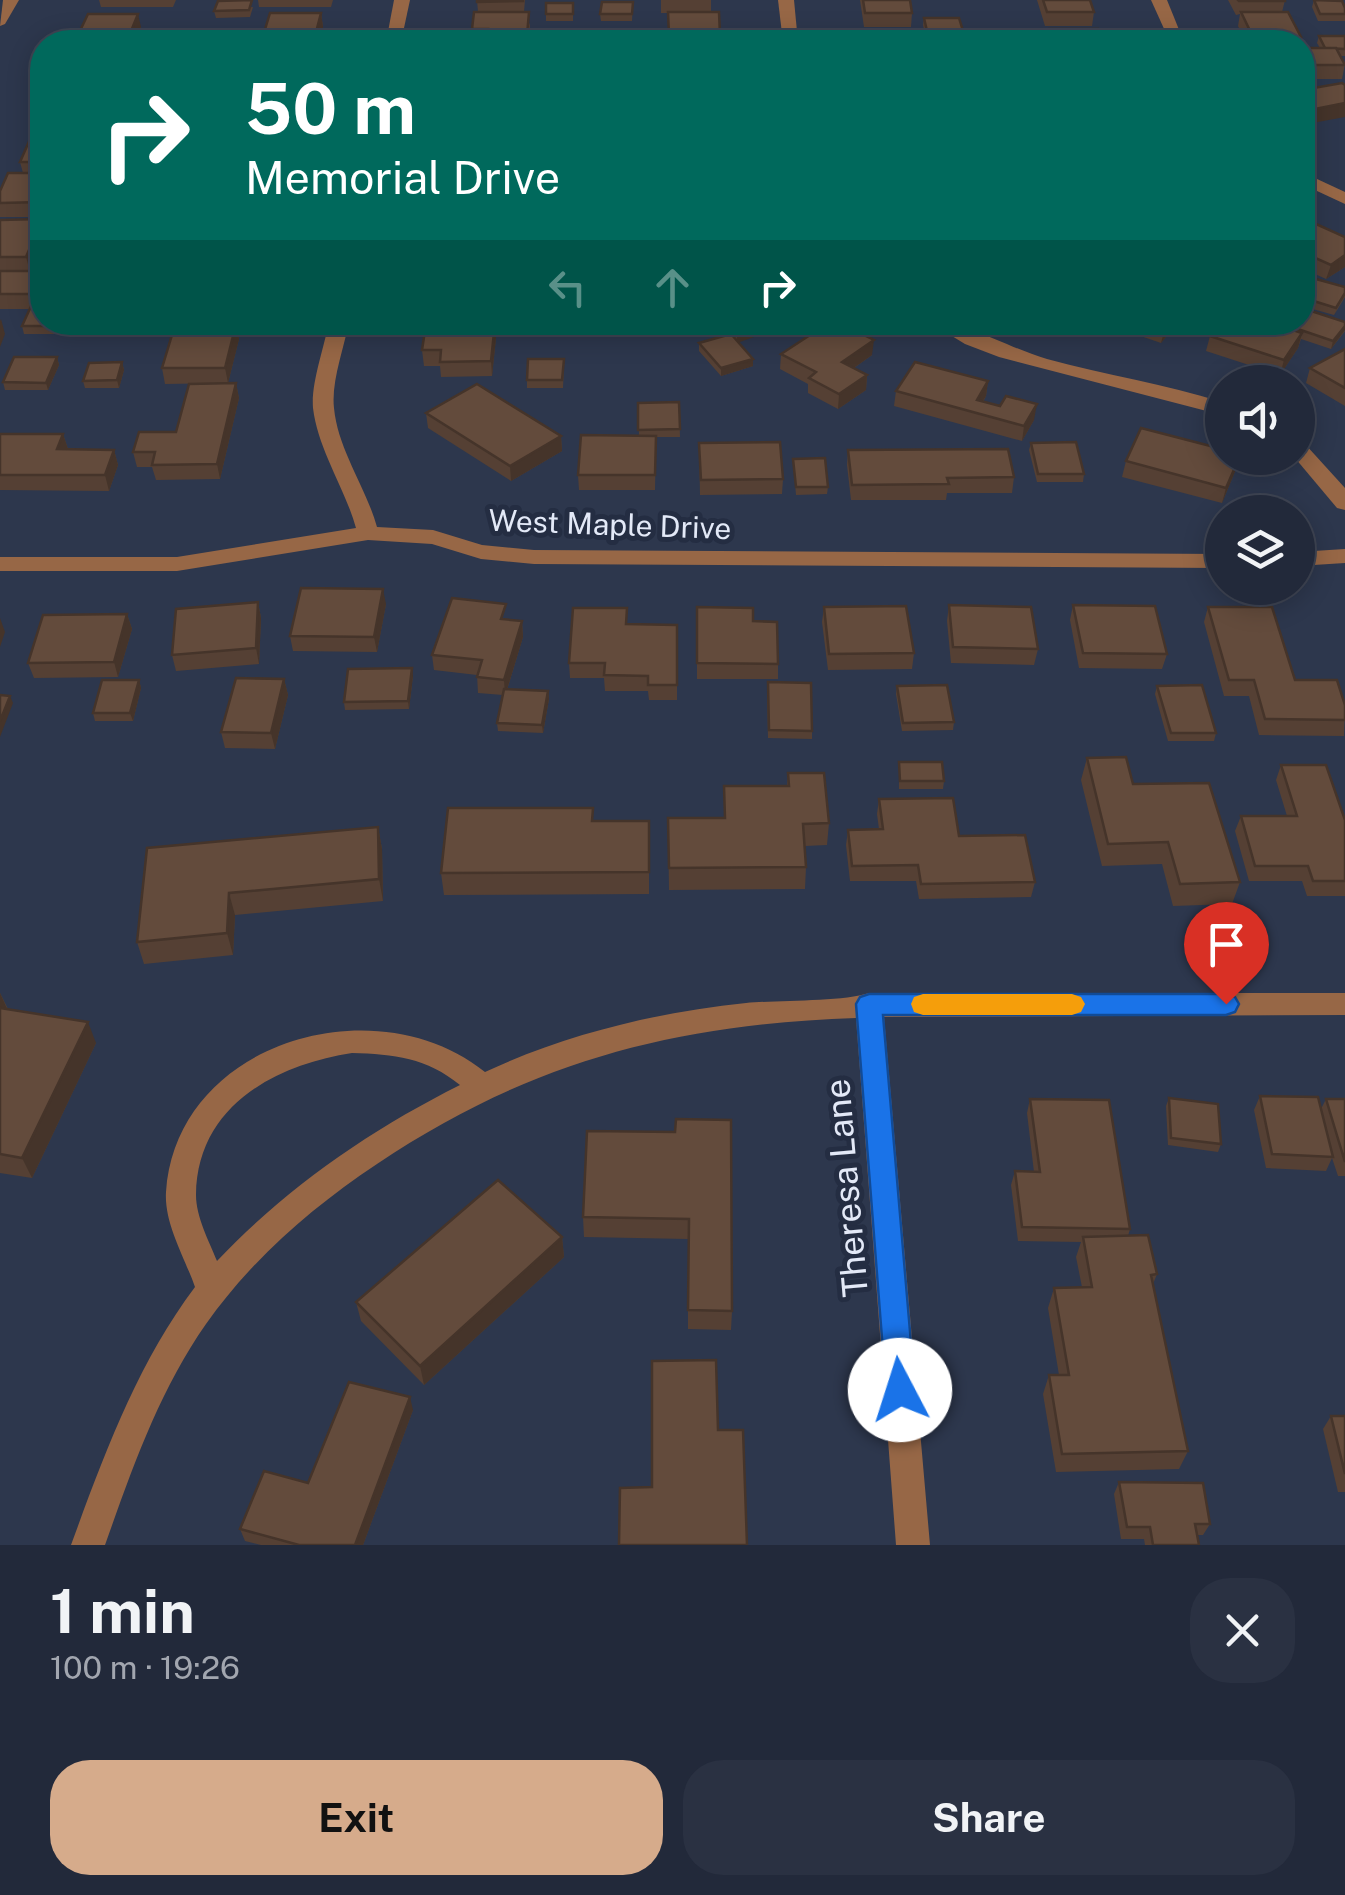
<!DOCTYPE html>
<html lang="en">
<head>
<meta charset="utf-8">
<style>
	body { margin:0; font-family:"Public Sans",sans-serif; background:#2a3142; color:#f1f3f6; height:100vh; display:flex; flex-direction:column; font-size:38px; white-space:nowrap }
	* { box-sizing:border-box; margin:0 }
	p { font-size:32px; color:#a2a6af }
	.icon { flex:none; width:55px; height:55px; fill:none; stroke:currentColor; stroke-width:2; stroke-linecap:round; stroke-linejoin:round }
	.map { position:relative; height:1545px; overflow:hidden }
	.sheet { display:flex; flex-direction:column; background:#22293a; flex:1 }
	.sheet>* { flex:none }
	.top-card { position:absolute; left:30px; top:30px; width:1285px; height:305px; border-radius:40px; box-shadow:0 5px 25px #0003,0 0 0 2px #3f4554; background:#00695c; color:#fff; overflow:hidden }
	.controls { position:absolute; left:1205px; top:365px; display:grid; gap:20px }
	.controls a { display:grid; place-items:center; width:110px; height:110px; border-radius:50%; background:#22293a; box-shadow:0 5px 25px #0003,0 0 0 2px #3f4554; font-size:50px }
	.pin { position:absolute; display:grid; place-items:center; width:85px; height:85px; color:#fff; margin:-102px -42px; border-radius:50% 50% 50% 0; rotate:-45deg; box-shadow:0 0 10px #0007 }
	.pin .icon { rotate:45deg }
	.me { position:absolute; width:110px; margin:-55px; rotate:355deg; stroke-linejoin:round; filter:drop-shadow(0 0 8px #0008) }
	.turn { display:flex; align-items:center; gap:35px; height:210px; padding:0 50px; font-size:45px }
	.turn .icon { width:130px; height:130px; stroke-width:2.5 }
	.turn b { display:block; font-size:70px; line-height:85px }
	.lanes { display:flex; align-items:center; height:95px; padding:0 50px; background:#0003; justify-content:center; gap:50px; direction:ltr }
	.lanes .off { opacity:.35 }
	.round { display:grid; place-items:center; flex:none; width:105px; height:105px; border-radius:40px; background:#2a3142 }
	.head { display:flex; align-items:center; justify-content:space-between; height:170px; padding:0 50px }
	h1 { font-size:60px; font-weight:700; line-height:75px }
	.primary-button { display:flex; gap:20px; margin-top:auto; padding:20px 50px }
	.primary-button a { flex:1; height:115px; border-radius:40px; background:#d6ab8b; color:#111; font-size:40px; font-weight:700; line-height:115px; text-align:center }
	.primary-button a+a { background:#2a3142; color:#f1f3f6 }
	.map>svg:first-child { display:block }
	.lines { fill:none; stroke-linecap:round; stroke-linejoin:round }
	.minor { fill:#976746; fill-rule:evenodd }
	.wall { fill:#554034 }
	.shaded-wall { fill:#45342a }
	.building { fill:#634b3c; stroke:#45342a; stroke-width:2.5 }
	.route { fill:#1a73e8; stroke:#114b97; stroke-width:2.5 }
	.slow { fill:#f59e0b }
	.labels { text-anchor:middle; dominant-baseline:central; stroke-width:10; stroke-linejoin:round; paint-order:stroke }
	.street-label { font-size:30px; fill:#e3e9f7; stroke:#242d42 }
	.near-street-label { font-size:35px; fill:#e3e9f7; stroke:#242d42 }
</style>
</head>
<body>
<div class="map">
<svg width="1345" height="1545" viewBox="0 0 1345 1545">
	<rect width="100%" height="100%" fill="#2d374d"/>
	<g class="lines">
		<g class="minor">
			<path d="M3 0H19L5 24 0 26Z"/>
			<path d="M394 0H410L401 42H386Z"/>
			<path d="M778 0H794L798 42H783Z"/>
			<path d="M1151 0H1167L1184 42H1170Z"/>
			<path d="M1302 172 1345 192V204L1302 184Z"/>
			<path d="M329 322H349C344 348 331 382 334 408 338 450 366 487 377 527L433 530 482 545 534 550 1222 554V568L534 564 481 559 432 544 368 540 177 571H0V557H177L356 528C345 488 318 450 313 408 311 383 324 348 329 322Z"/>
			<path d="M929 322C969 322 1008 348 1047 359 1106 375 1165 384 1222 402V415L999 357 965 344Z"/>
			<path d="M1298 442 1305 444 1345 488V510L1337 508 1295 458Z"/>
			<path d="M1345 549V563L1298 566V552Z"/>
			<path d="M869 993H1345V1015L884 1017 930 1545H896L856 1018C674 1024 529 1062 377 1164 311 1208 252 1259 206 1324 159 1391 132 1469 105 1545H71C104 1455 137 1364 195 1287 185 1258 164 1224 166 1192 176 1041 377 984 485 1072 566 1034 658 1012 746 1003 778 1000 842 1002 869 993ZM352 1053C394 1054 427 1058 460 1085 370 1130 286 1188 217 1261 209 1241 196 1217 196 1195 197 1106 275 1065 352 1053Z"/>
		</g>
	</g>
	<g class="wall">
		<path d="M99 0H176L173 7H101Z"/>
		<path d="M258 0H333L331 7H259Z"/>
		<path d="M477 0H525L524 12 530 25 529 42H473L472 29 478 12Z"/>
		<path d="M661 0H711V12H719L720 42H669L668 13H661Z"/>
		<path d="M860 0H910L912 13 911 27H864Z"/>
		<path d="M1037 0H1090L1094 12 1092 26H1045Z"/>
		<path d="M1228 0H1285L1282 12 1301 37 1300 42H1246L1238 26 1240 14 1236 15Z"/>
		<path d="M1314 0 1345 8V21H1318L1312 7Z"/>
		<path d="M633 2 632 21H601L600 14Z"/>
		<rect x="546" y="3" width="27" height="18"/>
		<path d="M253 7 250 17 216 18 214 11Z"/>
		<path d="M321 13 323 27 319 42H264L263 36Z"/>
		<path d="M924 18 963 31 962 38H926L923 25Z"/>
		<path d="M141 27 135 42H78L77 37Z"/>
		<path d="M1050 29 1103 42H1048Z"/>
		<path d="M1319 36H1345V56H1340L1345 64 1342 79H1302V48H1320L1317 43Z"/>
		<path d="M1342 83 1307 124 1302 121V90Z"/>
		<path d="M42 94V121H39L35 107Z"/>
		<path d="M42 130V217H0V191L23 173 20 162Z"/>
		<path d="M0 220 42 222V242L31 271H38L42 261V322H77L73 334H24L22 326 30 309H0Z"/>
		<path d="M1302 221 1345 237V267L1326 279 1302 268Z"/>
		<path d="M1345 287V297L1334 315 1302 306 1304 298Z"/>
		<path d="M101 322H148L144 334H101L99 327Z"/>
		<path d="M513 322H560L559 332H514Z"/>
		<path d="M721 322H796L738 342 753 366 721 376 699 351V343L729 335 721 328Z"/>
		<path d="M1100 322H1178L1161 343Z"/>
		<path d="M495 323 496 338 492 376 441 377 440 366H424L422 350Z"/>
		<path d="M236 324 239 339 228 383 165 384 162 368Z"/>
		<path d="M1286 325 1345 331 1331 349 1301 339 1298 348 1280 375 1206 351 1210 336 1286 328Z"/>
		<path d="M1345 349V406L1306 383 1310 368Z"/>
		<path d="M781 354 872 355 854 368 867 375 866 390 838 409 808 393V384L780 369Z"/>
		<path d="M57 357 59 365 48 390H5L3 382Z"/>
		<path d="M122 362 124 370 119 388H85L83 381Z"/>
		<path d="M564 366 563 388H527V380Z"/>
		<path d="M988 381 986 396 983 402 1034 420 1022 441 894 406 896 391Z"/>
		<path d="M236 383 239 398 220 479 156 480 152 467H137L133 452 176 432Z"/>
		<path d="M679 402 680 437H656L655 490H579L578 475 639 435 638 403Z"/>
		<path d="M426 413 561 436 562 451 511 481 428 428Z"/>
		<path d="M0 434H63L68 449 114 450 118 465 109 491 0 490Z"/>
		<path d="M699 443 783 479 782 494 700 495Z"/>
		<path d="M1031 443 1084 474 1083 482H1037L1029 450Z"/>
		<path d="M848 450 1014 477 1012 493H947L946 500H851L847 465Z"/>
		<path d="M793 459 828 487 827 494 796 495Z"/>
		<path d="M1126 461 1236 469 1222 503 1122 477Z"/>
		<path d="M258 602 261 618 259 664 176 671 172 655Z"/>
		<path d="M386 604 377 652 293 651 290 636Z"/>
		<path d="M949 605 1038 649 1034 665 951 663 947 621Z"/>
		<path d="M1073 605 1167 654 1162 669 1079 668 1070 620Z"/>
		<path d="M697 607 753 621 778 664V679H697Z"/>
		<path d="M824 607 914 653 912 669 828 670 822 622Z"/>
		<path d="M1208 607 1295 680 1345 705 1344 736 1259 735 1249 696H1224L1204 622Z"/>
		<path d="M127 614 132 629 118 677 34 678 28 663Z"/>
		<path d="M507 620 522 621 523 637 507 690 548 691 549 699 543 733 498 731 497 723 503 695 478 693 477 675 434 670 432 655Z"/>
		<path d="M628 624 677 625V700H649L648 691H605L604 678H570L569 663Z"/>
		<path d="M413 676 409 709 345 710 344 702Z"/>
		<path d="M284 679 288 695 275 749 225 748 221 732Z"/>
		<path d="M139 680 141 688 133 721H95L93 713Z"/>
		<path d="M897 686 954 722 953 730 902 731 896 694Z"/>
		<path d="M1157 686 1216 733 1214 741H1168L1155 694Z"/>
		<path d="M767 690 812 731V739L768 738Z"/>
		<path d="M1087 758 1133 784 1240 882 1232 904 1173 906 1162 864 1102 866 1081 780Z"/>
		<path d="M899 762 944 781 943 789H899Z"/>
		<path d="M1281 765 1345 820V896H1307L1302 881H1249L1235 831 1241 816H1287L1276 780Z"/>
		<path d="M788 773 829 823 827 845 805 846 806 867 805 889 669 890 668 818H724V786H787Z"/>
		<path d="M879 799 959 836 1035 882 1031 897 919 899 916 881H850L846 845 848 830 879 829 877 814Z"/>
		<path d="M593 821H649V894L444 895 441 873Z"/>
		<path d="M378 827 382 849 383 901 235 915 233 955 144 964 137 942 147 848Z"/>
		<path d="M0 993 8 1009 96 1043 32 1178 0 1173Z"/>
		<path d="M1260 1096 1321 1109 1326 1099H1345V1176H1338L1332 1158 1326 1171 1266 1168 1254 1110Z"/>
		<path d="M1169 1098 1221 1144 1218 1152 1168 1145 1166 1106Z"/>
		<path d="M1030 1099 1130 1229 1128 1236 1157 1274 1153 1284 1188 1451 1179 1469 1056 1472 1043 1394 1049 1375H1059L1048 1308 1054 1288 1082 1287 1076 1257 1081 1242 1018 1241 1011 1185 1015 1171 1034 1172 1027 1113Z"/>
		<path d="M675 1132 732 1311 731 1330 688 1329V1239L584 1237 583 1217Z"/>
		<path d="M562 1237 564 1257 424 1385 361 1321 356 1302Z"/>
		<path d="M413 1410 363 1545H261L245 1541 240 1529Z"/>
		<path d="M1331 1416H1345V1492H1338L1323 1429Z"/>
		<path d="M1119 1482 1210 1524 1203 1535H1198L1199 1545H1145L1144 1539H1121L1114 1494Z"/>
	</g>
	<g class="shaded-wall">
		<path d="M321 13 323 27 319 42H316L315 36Z"/>
		<path d="M138 14 141 27 135 42H130L129 36Z"/>
		<path d="M1345 103V117L1307 124 1310 110Z"/>
		<path d="M42 219V242L30 272 26 257Z"/>
		<path d="M1345 255V267L1326 279 1331 265Z"/>
		<path d="M1 319 5 334 0 347V321Z"/>
		<path d="M72 322H77L73 334 70 326Z"/>
		<path d="M753 322H796L737 343V328Z"/>
		<path d="M1169 322H1178L1161 343 1165 328Z"/>
		<path d="M495 323 496 338 492 376 491 361Z"/>
		<path d="M236 324 239 339 228 383 225 368Z"/>
		<path d="M1345 326V330L1331 349 1333 341Z"/>
		<path d="M1302 333 1298 348 1280 375 1284 360Z"/>
		<path d="M874 340 872 355 841 377 842 362Z"/>
		<path d="M57 357 59 365 48 390 46 383Z"/>
		<path d="M753 359V366L721 376V368Z"/>
		<path d="M122 362 124 370 119 388 117 380Z"/>
		<path d="M867 375 866 390 838 409 839 394Z"/>
		<path d="M988 381 986 396 976 412 977 400Z"/>
		<path d="M236 383 239 398 220 479 217 464Z"/>
		<path d="M1037 404 1034 420 1022 441 1024 426Z"/>
		<path d="M63 434 68 449H57Z"/>
		<path d="M561 436 562 451 511 481 510 466Z"/>
		<path d="M114 450 118 465 109 491 105 475Z"/>
		<path d="M1240 458 1236 469 1222 503 1226 488Z"/>
		<path d="M383 589 386 604 377 652 374 637Z"/>
		<path d="M258 602 261 618 259 664 256 648Z"/>
		<path d="M127 614 132 629 118 677 114 662Z"/>
		<path d="M0 618 5 632 0 647Z"/>
		<path d="M522 621 523 637 505 696 504 680Z"/>
		<path d="M412 668 413 676 409 709 408 701Z"/>
		<path d="M284 679 288 695 275 749 271 733Z"/>
		<path d="M139 680 141 688 133 721 130 713Z"/>
		<path d="M548 691 549 699 543 733 542 725Z"/>
		<path d="M10 696 13 703 0 737V721Z"/>
		<path d="M378 827 382 849 383 901 379 879Z"/>
		<path d="M229 893 235 915 233 955 227 933Z"/>
		<path d="M0 993 9 1013 0 1026Z"/>
		<path d="M88 1022 96 1043 32 1178 22 1158Z"/>
		<path d="M562 1237 564 1257 424 1385 420 1366Z"/>
		<path d="M410 1397 413 1410 363 1545H355Z"/>
	</g>
	<g class="building">
		<path d="M252 0 249 10 214 11 218 1Z"/>
		<path d="M477 0H523V1L477 2Z"/>
		<path d="M863 0H910L912 13H865Z"/>
		<path d="M1043 0H1090L1094 12H1047Z"/>
		<path d="M1238 0H1285V1H1239Z"/>
		<path d="M1314 0 1342 1 1345 8V14H1320Z"/>
		<path d="M602 2H633L632 14H600Z"/>
		<rect x="546" y="3" width="27" height="11"/>
		<path d="M474 12H529L527 35 487 36 488 29H472Z"/>
		<path d="M668 12H719L720 35H669Z"/>
		<path d="M1241 12H1288L1301 37H1253Z"/>
		<path d="M270 13H321L315 36H263Z"/>
		<path d="M88 14H138L129 36 77 37Z"/>
		<path d="M924 18H959L963 31H927Z"/>
		<path d="M1050 29H1098L1103 42H1054Z"/>
		<path d="M868 30H915L918 42H870Z"/>
		<path d="M213 35 241 36 239 42H210Z"/>
		<path d="M602 35H633V42H603Z"/>
		<path d="M1319 36H1345V49L1325 48Z"/>
		<path d="M150 39H184L183 42H149Z"/>
		<rect x="534" y="40" width="31" height="2"/>
		<path d="M1302 48H1336L1345 65H1302Z"/>
		<path d="M1342 83 1345 85V103L1310 110 1302 104V90Z"/>
		<path d="M42 94V107H35Z"/>
		<path d="M34 130H42V162H20Z"/>
		<path d="M8 173H42V202L0 203V191Z"/>
		<path d="M42 219 26 257H0V220Z"/>
		<path d="M1305 219 1345 237V255L1331 265 1302 252V221Z"/>
		<rect x="0" y="271" width="42" height="23"/>
		<path d="M1316 279 1345 287V293L1336 308 1304 298Z"/>
		<path d="M32 304H42V322H72L70 326H22Z"/>
		<path d="M1302 308 1345 322V326L1333 341 1286 325 1289 322H1302Z"/>
		<path d="M101 322H143L142 326 99 327Z"/>
		<path d="M513 322H559V325L513 324Z"/>
		<path d="M732 322H753L737 328Z"/>
		<path d="M830 322H837L874 340 842 362 867 375 839 394 809 378 816 372 781 354Z"/>
		<path d="M1148 322H1169L1165 328Z"/>
		<path d="M1220 322H1268L1302 333 1284 360 1210 336Z"/>
		<path d="M495 323 491 361 440 362 441 350H422L426 324Z"/>
		<path d="M236 324 225 368H162L175 325Z"/>
		<path d="M731 334 753 359 721 368 699 343Z"/>
		<path d="M1345 349V388L1310 368Z"/>
		<path d="M14 357H57L46 383 3 382Z"/>
		<path d="M528 359H564L562 380H527Z"/>
		<path d="M122 362 117 380 83 381 89 363Z"/>
		<path d="M915 362 988 381 977 400 1000 406 1006 396 1037 404 1024 426 896 391Z"/>
		<path d="M236 383 217 464 152 465 155 452H133L139 432H176L189 384Z"/>
		<path d="M477 384 561 436 510 466 426 413Z"/>
		<path d="M679 402 680 429 638 430V403Z"/>
		<path d="M1141 428 1222 449V458H1239L1226 488 1126 461Z"/>
		<path d="M0 434H63L57 449 114 450 105 475H0Z"/>
		<path d="M581 435 656 436 655 475H578Z"/>
		<path d="M780 442 783 479 701 480 699 443Z"/>
		<path d="M1076 442 1084 474H1038L1031 443Z"/>
		<path d="M1008 449 1014 477 947 478 949 484 852 485 848 450Z"/>
		<path d="M825 458 828 487H796L793 459Z"/>
		<path d="M301 588 383 589 374 637 290 636Z"/>
		<path d="M452 598 506 604 501 619 522 621 504 680 477 677 482 660 432 655Z"/>
		<path d="M258 602 256 648 172 655 176 609Z"/>
		<path d="M949 605 1031 607 1038 649 953 647Z"/>
		<path d="M1073 605 1155 606 1167 654 1083 653Z"/>
		<path d="M906 606 914 653 829 654 824 607Z"/>
		<path d="M697 607 753 608V621L777 622 778 664 697 663Z"/>
		<path d="M1208 607H1272L1295 680H1337L1345 705V720L1265 719 1254 680H1229Z"/>
		<path d="M573 608H627L626 624 677 625V685H648V676L604 675 605 663H569Z"/>
		<path d="M127 614 114 662 28 663 43 615Z"/>
		<path d="M412 668 408 701 344 702 348 669Z"/>
		<path d="M236 678 284 679 271 733 221 732Z"/>
		<path d="M102 680H139L130 713H93Z"/>
		<path d="M768 682 811 683 812 731 769 730Z"/>
		<path d="M947 685 954 722 903 723 897 686Z"/>
		<path d="M1202 685 1216 733H1171L1157 686Z"/>
		<path d="M504 689 548 691 542 725 497 723Z"/>
		<path d="M0 695 10 696 0 721Z"/>
		<path d="M1126 757 1133 784 1209 783 1240 882 1180 884 1168 842 1108 844 1087 758Z"/>
		<path d="M899 762H942L944 781H900Z"/>
		<path d="M1281 765H1326L1345 820V881H1313L1308 866H1255L1241 816H1297Z"/>
		<path d="M788 773H824L829 823 803 824 806 867 669 868 668 818H725L724 786H789Z"/>
		<path d="M953 798 959 836 1025 835 1035 882 921 884 918 865 852 866 848 830 883 829 879 799Z"/>
		<path d="M448 808H593L592 821H649V872L441 873Z"/>
		<path d="M378 827 379 879 229 893 227 933 137 942 147 848Z"/>
		<path d="M0 1008 88 1022 22 1158 0 1154Z"/>
		<path d="M1260 1096 1318 1097 1333 1157 1272 1154Z"/>
		<path d="M1169 1098 1218 1104 1221 1144 1171 1138Z"/>
		<path d="M1030 1099 1109 1100 1130 1229 1022 1227 1015 1171 1040 1172Z"/>
		<path d="M1326 1099H1345V1162Z"/>
		<path d="M676 1119 731 1120 732 1311 688 1310 689 1219 583 1217 587 1131 675 1132Z"/>
		<path d="M498 1180 562 1237 420 1366 356 1302Z"/>
		<path d="M1148 1235 1157 1274 1151 1275 1188 1451 1062 1454 1049 1375H1069L1054 1288 1092 1287 1083 1237Z"/>
		<path d="M716 1360 718 1430H743L747 1545H619L620 1488 652 1487V1361Z"/>
		<path d="M349 1382 410 1397 355 1545H299L240 1529 264 1471 308 1483Z"/>
		<path d="M1331 1416H1345V1474Z"/>
		<path d="M1119 1482 1203 1483 1210 1524H1195L1199 1545H1153L1150 1527H1127Z"/>
	</g>
	<path class="route" d="M869 994H1226L1235 997 1239 1004 1235 1012 1226 1015H883L915 1390 911 1401 900 1405 890 1401 886 1390 856 1004 860 997Z"/>
	<path class="slow" d="M923 994H1072L1081 997 1085 1004 1081 1012 1072 1015H923L914 1012 911 1004 914 997Z"/>
	<g class="labels">
		<g class="street-label">
			<text transform="translate(610 524) rotate(2)">West Maple Drive</text>
		</g>
		<g class="near-street-label">
			<text transform="translate(846 1188) rotate(-95)">Theresa Lane</text>
		</g>
	</g>
</svg>
<div class="controls">
<a><svg class="icon" aria-label="sound" viewBox="0 0 24 24"><path d="M4 9h4l5-4v14l-5-4H4zM17 9q2 3 0 6"/></svg></a>
<a><svg class="icon" aria-label="layers" viewBox="0 0 24 24"><path d="M12 4l9 5-9 5-9-5zM3 14l9 5 9-5"/></svg></a>
</div>
<div class="pin" style="left:1226px;top:1004px;background:#d93025"><svg class="icon" aria-label="arrive" viewBox="0 0 24 24"><path d="M6 21V4h12l-3 4 3 4H6"/></svg></div>
<svg class="me" style="left:900px;top:1390px" viewBox="-20 -20 40 40"><circle r="19" fill="#fff"/><path d="M0-13L10 11 0 6-10 11z" fill="#1a73e8"/></svg>
<div class="top-card">
<div class="turn"><svg class="icon" aria-label="right" viewBox="0 0 24 24"><path d="M7 20v-9h11M14 6l5 5-5 5"/></svg><div><b>50 m</b>Memorial Drive</div></div>
<div class="lanes"><svg class="icon off" aria-label="left" viewBox="0 0 24 24"><path d="M17 20v-9H6M10 6l-5 5 5 5"/></svg><svg class="icon off" aria-label="ahead" viewBox="0 0 24 24"><path d="M12 20V5M6 11l6-6 6 6"/></svg><svg class="icon" aria-label="right" viewBox="0 0 24 24"><path d="M7 20v-9h11M14 6l5 5-5 5"/></svg></div>
</div>
</div>
<section class="sheet">
<div class="head"><div><h1>1 min</h1><p>100 m · 19:26</p></div><a class="round"><svg class="icon" aria-label="close" viewBox="0 0 24 24"><path d="M6 6l12 12M18 6L6 18"/></svg></a></div>
<div class="primary-button"><a>Exit</a><a>Share</a></div>
</section>
</body>
</html>
